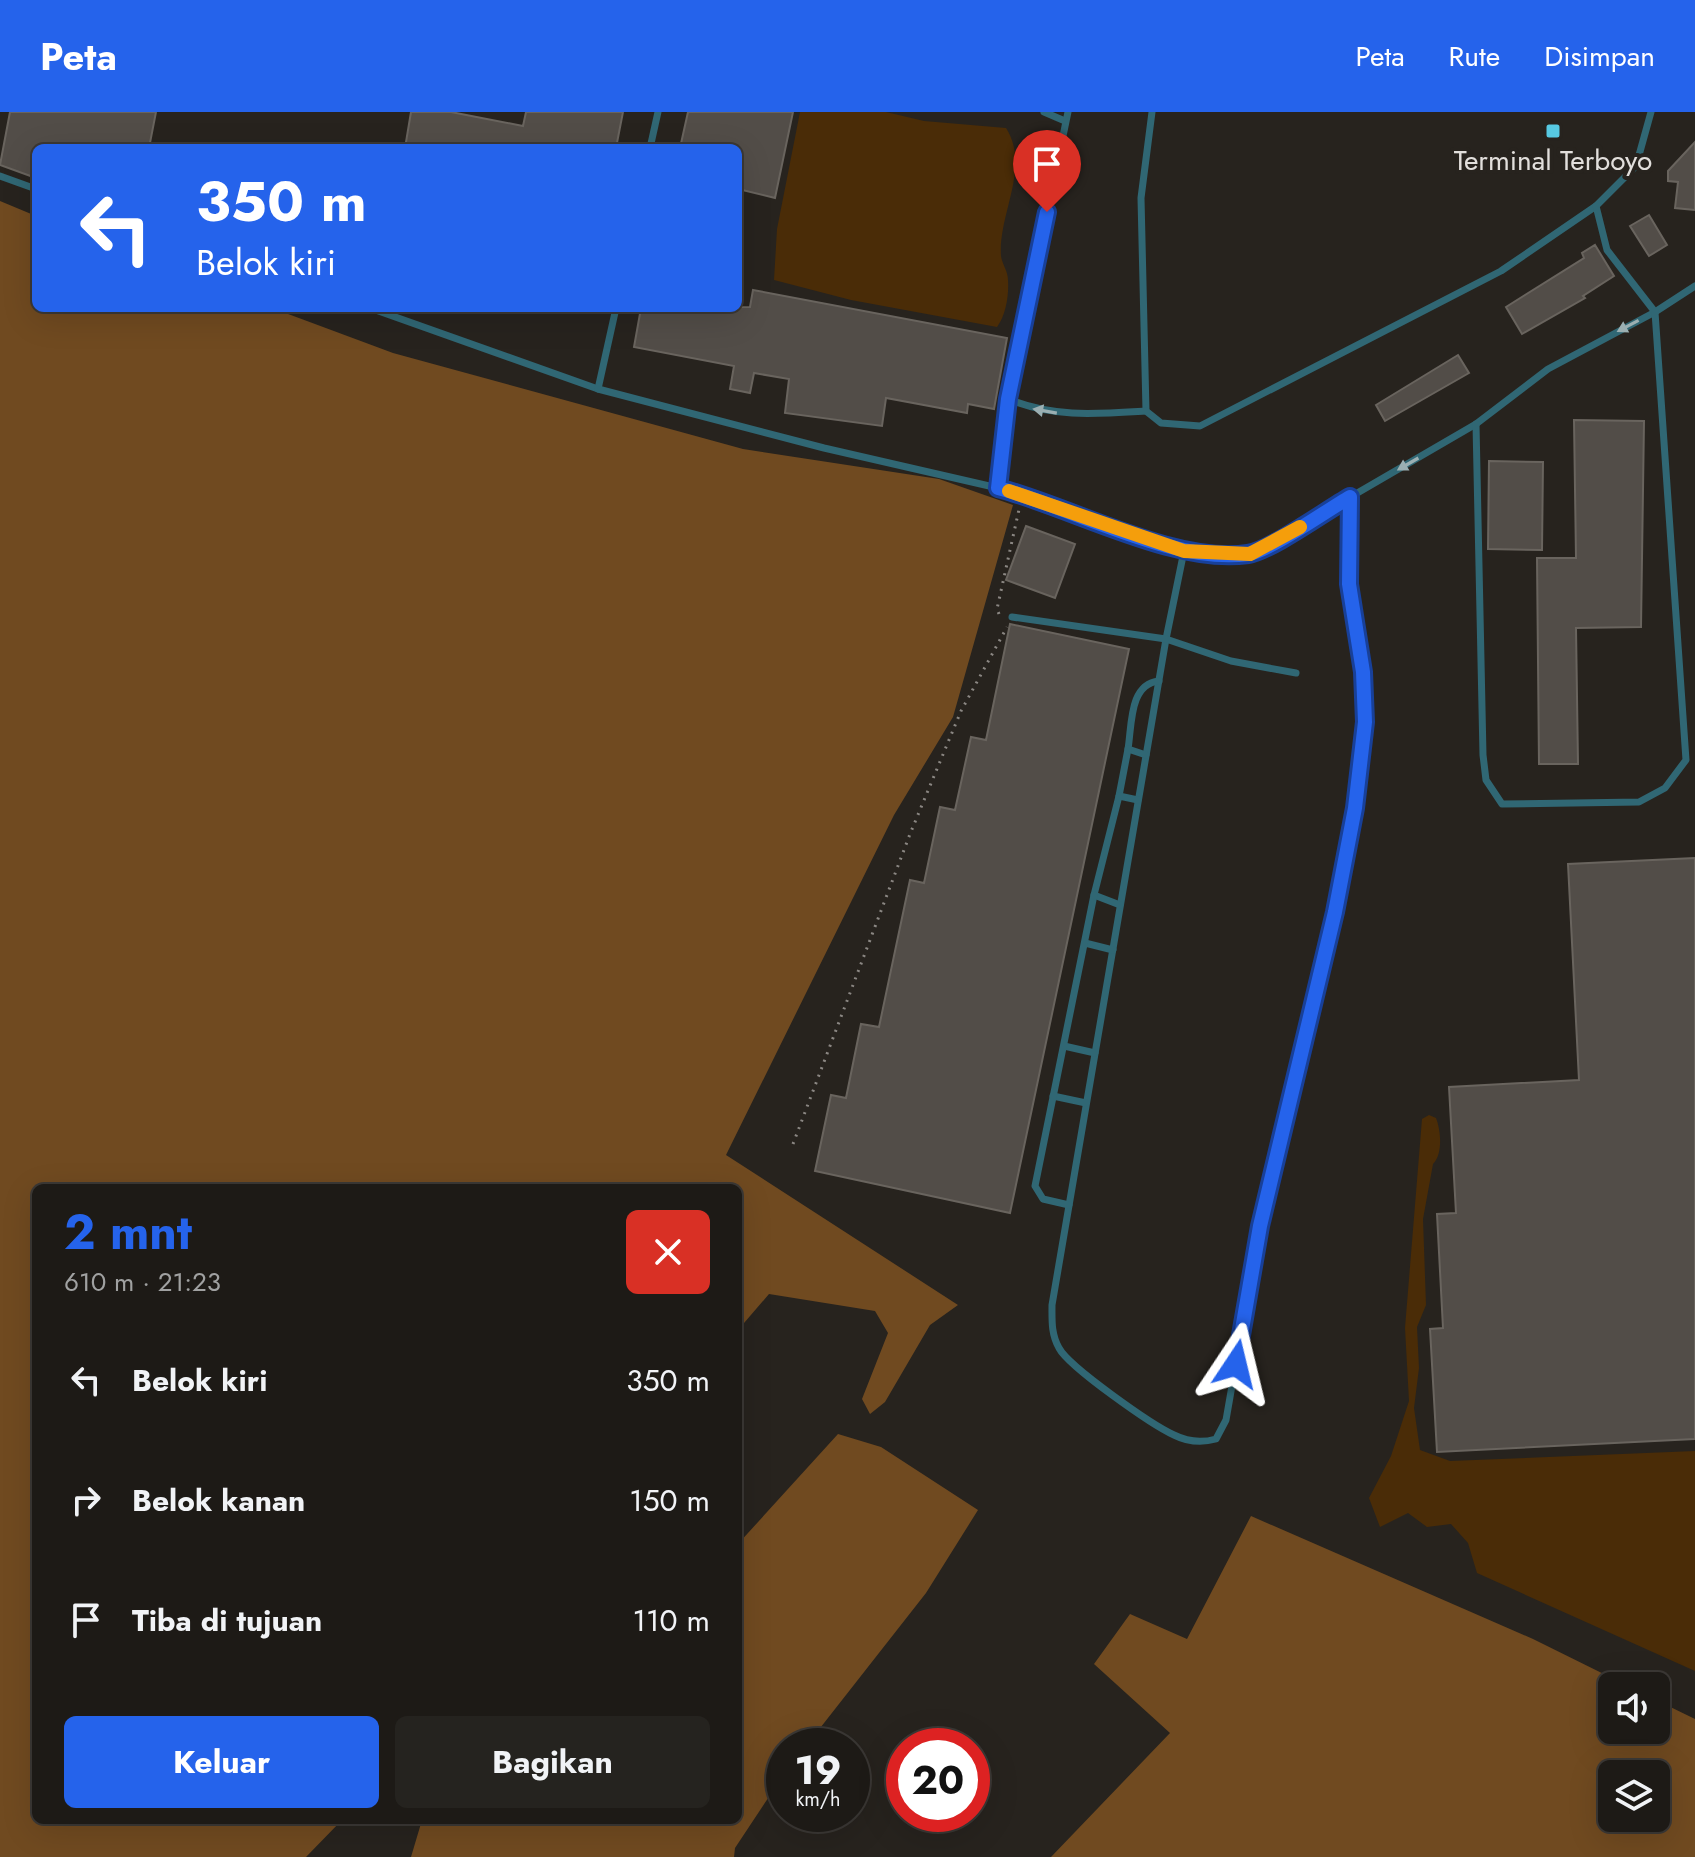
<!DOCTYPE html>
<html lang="id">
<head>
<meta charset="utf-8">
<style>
	body { margin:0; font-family:Jost,sans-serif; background:#25231f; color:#f1f3f6; height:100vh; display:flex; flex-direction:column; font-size:30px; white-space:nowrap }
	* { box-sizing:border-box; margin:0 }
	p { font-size:26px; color:#a0a1a1 }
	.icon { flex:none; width:44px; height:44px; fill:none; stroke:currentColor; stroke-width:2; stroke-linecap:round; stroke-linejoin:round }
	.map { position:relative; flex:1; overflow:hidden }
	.sheet { position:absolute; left:32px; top:1072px; width:710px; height:640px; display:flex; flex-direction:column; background:#1d1a16; border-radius:12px; box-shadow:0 8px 32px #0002,0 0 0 2px #3b3835 }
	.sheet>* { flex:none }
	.banner { position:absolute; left:32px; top:32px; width:710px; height:168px; border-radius:12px; box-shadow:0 8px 32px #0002,0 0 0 2px #3b3835; background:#2563eb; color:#fff; overflow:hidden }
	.buttons { position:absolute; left:1598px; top:1560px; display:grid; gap:16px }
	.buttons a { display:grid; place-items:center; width:72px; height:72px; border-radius:12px; background:#1d1a16; box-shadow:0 8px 32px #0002,0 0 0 2px #3b3835; font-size:40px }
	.speed { position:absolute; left:766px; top:1616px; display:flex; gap:16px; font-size:40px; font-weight:700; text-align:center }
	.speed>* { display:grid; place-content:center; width:104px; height:104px; border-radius:50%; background:#1d1a16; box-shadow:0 8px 32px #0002,0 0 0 2px #3b3835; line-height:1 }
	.speed small { font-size:20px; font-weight:400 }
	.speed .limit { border:12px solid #d22; background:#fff; color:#111 }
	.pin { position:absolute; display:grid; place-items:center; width:68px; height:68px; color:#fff; margin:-82px -34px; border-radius:50% 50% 50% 0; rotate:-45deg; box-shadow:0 0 8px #0007 }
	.pin .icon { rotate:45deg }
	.me { position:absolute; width:88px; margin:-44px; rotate:10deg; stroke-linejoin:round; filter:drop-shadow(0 0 6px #0008) }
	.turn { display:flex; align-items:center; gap:28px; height:168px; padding:0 32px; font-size:36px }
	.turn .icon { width:104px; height:104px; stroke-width:2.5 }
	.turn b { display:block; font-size:56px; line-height:68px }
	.round { display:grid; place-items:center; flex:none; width:84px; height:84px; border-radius:12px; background:#25231f }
	.headline { display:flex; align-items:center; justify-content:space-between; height:136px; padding:0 32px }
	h1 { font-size:48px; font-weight:700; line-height:60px; color:#2563eb }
	.primary-button { display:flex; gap:16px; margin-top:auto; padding:16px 32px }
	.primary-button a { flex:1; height:92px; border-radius:12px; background:#2563eb; color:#fff; font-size:32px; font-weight:700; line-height:92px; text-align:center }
	.primary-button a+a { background:#25231f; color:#f1f3f6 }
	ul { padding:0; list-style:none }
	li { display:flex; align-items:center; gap:24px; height:120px; padding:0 32px }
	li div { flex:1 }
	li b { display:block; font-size:30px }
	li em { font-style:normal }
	header { display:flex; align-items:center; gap:48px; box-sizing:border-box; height:112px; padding:0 40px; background:#2563eb; color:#fff }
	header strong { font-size:38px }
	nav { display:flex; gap:44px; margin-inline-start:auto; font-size:28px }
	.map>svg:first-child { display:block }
	.green { fill:#4a2c07 }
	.water { fill:#704a20; fill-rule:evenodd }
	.building { fill:#524d48; stroke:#69645e; stroke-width:2 }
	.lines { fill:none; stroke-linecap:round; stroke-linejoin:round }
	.path { stroke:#8b8783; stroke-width:3; stroke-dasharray:2 6; stroke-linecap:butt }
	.lane { stroke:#306774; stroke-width:7 }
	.oneway { fill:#9bafb2 }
	.route-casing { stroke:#184099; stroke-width:20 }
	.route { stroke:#2563eb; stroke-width:14 }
	.slow { stroke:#f59e0b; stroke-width:14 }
	.poi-dot { fill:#57c9e2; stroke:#27231e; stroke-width:3 }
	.labels { text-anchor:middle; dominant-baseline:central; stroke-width:8; stroke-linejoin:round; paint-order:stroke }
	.poi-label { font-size:28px; fill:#e2dfdc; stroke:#27231e }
</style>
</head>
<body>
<header>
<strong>Peta</strong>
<nav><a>Peta</a><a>Rute</a><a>Disimpan</a></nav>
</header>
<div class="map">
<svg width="1695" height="1745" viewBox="0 0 1695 1745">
	<rect width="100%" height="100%" fill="#27231e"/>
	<g class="green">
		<path d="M800 0H886L924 9 1006 16C1031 55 998 102 1001 144 1002 152 1008 159 1008 168 1009 183 1006 203 997 215L851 188 774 168 777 117Z"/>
		<path d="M1429 1003 1436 1006C1441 1019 1443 1042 1433 1052L1423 1107 1426 1193 1417 1215 1419 1256 1414 1296 1420 1338 1450 1349 1695 1339V1559L1477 1461 1468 1431 1451 1412 1427 1415 1408 1401 1380 1415 1369 1386 1391 1344 1409 1289 1405 1216 1422 1007Z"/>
	</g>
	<g class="water">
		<path d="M0 89 36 104V196H272L393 241 743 337 939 367 1013 393 953 605 894 703 726 1043 958 1193 930 1213 885 1290 870 1302 862 1287 888 1221 875 1199 769 1182 738 1218V1076H36V1708H342L306 1745H0Z"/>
		<path d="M838 1322 881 1335 978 1398 926 1481 806 1634H784V1662L735 1736 734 1745H411L422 1708H738V1432Z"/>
		<path d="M1251 1404 1533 1527 1628 1574H1612V1618H1656V1588L1695 1607V1745H1051L1170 1621 1094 1552 1130 1502 1187 1527ZM1612 1662H1656V1706H1612Z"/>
	</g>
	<g class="building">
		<path d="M10 0H156L149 36H36V66L0 53Z"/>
		<path d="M411 0H451L523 14 526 0H623L616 36H405Z"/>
		<path d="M688 0H793L775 86 738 77V36H680Z"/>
		<path d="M1695 30V98L1675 96 1678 70 1668 69V59Z"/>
		<path d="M1649 103 1667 133 1649 144 1630 114Z"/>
		<path d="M1595 133 1614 164 1583 184 1585 186 1522 222 1506 195 1584 146 1582 141Z"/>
		<path d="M753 178 1007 226 994 297 968 292 967 301 886 286 882 314 785 301 789 267 754 261 750 281 730 277 734 254 634 235 641 196 750 195Z"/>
		<path d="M1458 243 1469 261 1385 309 1376 293Z"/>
		<path d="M1574 308 1644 309 1641 515 1576 516 1578 652H1539L1537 446H1576Z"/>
		<path d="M1489 349 1543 350 1542 438 1488 437Z"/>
		<path d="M1026 414 1075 432 1055 486 1006 468Z"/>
		<path d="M1010 512 1129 537 1010 1101 815 1059 831 983 846 986 861 912 879 915 910 768 924 771 940 695 955 698 971 625 986 628Z"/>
		<path d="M1695 746V1327L1437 1340 1430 1217 1443 1216 1437 1102 1456 1101 1449 975 1579 968 1568 752Z"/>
	</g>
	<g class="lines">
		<g class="path">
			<path d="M999 502 997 497 1020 393"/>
			<path d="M793 1032 910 722 961 599 1007 515"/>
		</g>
		<g class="lane">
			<path d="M1044 0 1065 9"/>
			<path d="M1068 0 1008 287 998 376C1060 392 1206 465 1261 437L1476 312 1548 257 1655 200 1695 174"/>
			<path d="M1152 0 1141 86 1146 299 1161 311 1200 314 1501 159 1596 94"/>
			<path d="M650 36 658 0"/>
			<path d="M0 64 36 77"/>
			<path d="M370 196 598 277"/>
			<path d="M616 196 598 277 824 336 998 376"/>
			<path d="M1008 287C1054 306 1097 302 1146 299"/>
			<path d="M1476 312 1483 643 1486 668 1502 692 1639 690 1665 676 1686 648 1655 200 1607 138 1596 94 1636 54 1651 0"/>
			<path d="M1184 439 1166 527 1052 1193C1052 1208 1051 1222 1059 1236 1069 1255 1152 1313 1174 1323 1188 1330 1202 1331 1216 1327L1226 1308 1260 1114 1335 800 1355 696 1365 610 1363 560 1349 472 1350 385"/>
			<path d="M1012 505 1166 527 1231 549 1296 561"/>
			<path d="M1146 643 1128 637C1132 613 1129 572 1159 569"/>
			<path d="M1119 684 1128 637"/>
			<path d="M1120 793 1094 783 1119 684 1138 688"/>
			<path d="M1085 831 1113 838"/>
			<path d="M1064 934 1095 941"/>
			<path d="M1053 984 1086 991"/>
			<path d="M1069 1093 1043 1087 1035 1074 1094 783"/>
		</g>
	</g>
	<defs><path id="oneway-solid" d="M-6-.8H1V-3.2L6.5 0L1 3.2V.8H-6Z" transform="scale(2)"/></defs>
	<g class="oneway">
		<use href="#oneway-solid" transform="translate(1628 214) rotate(152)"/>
		<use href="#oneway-solid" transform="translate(1045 299) rotate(-170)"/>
		<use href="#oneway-solid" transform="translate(1408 352) rotate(150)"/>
	</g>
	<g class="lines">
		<defs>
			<path id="route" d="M1047 100 1008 287 998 376C1071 395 1175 453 1248 442 1270 439 1327 398 1350 385L1349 472 1363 560 1365 610 1355 696 1335 800 1260 1114 1236 1252"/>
		</defs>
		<use href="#route" class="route-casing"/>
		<use href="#route" class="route"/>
		<path class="slow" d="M1009 379 1184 439 1250 442 1300 415"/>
	</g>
	<rect class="poi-dot" x="1545" y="11" width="16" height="16" rx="4"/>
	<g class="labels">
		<g class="poi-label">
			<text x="1553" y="48">Terminal Terboyo</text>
		</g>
	</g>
</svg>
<div class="buttons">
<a><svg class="icon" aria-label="sound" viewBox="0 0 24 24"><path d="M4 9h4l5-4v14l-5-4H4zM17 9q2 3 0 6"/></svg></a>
<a><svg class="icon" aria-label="layers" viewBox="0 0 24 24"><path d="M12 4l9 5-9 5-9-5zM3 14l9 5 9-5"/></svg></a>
</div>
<div class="speed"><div>19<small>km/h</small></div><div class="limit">20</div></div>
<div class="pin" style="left:1047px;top:100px;background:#d93025"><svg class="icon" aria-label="arrive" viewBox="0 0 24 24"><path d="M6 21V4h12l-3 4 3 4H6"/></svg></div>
<svg class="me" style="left:1236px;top:1252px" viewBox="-20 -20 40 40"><path d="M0-17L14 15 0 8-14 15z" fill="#2563eb" stroke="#fff" stroke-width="4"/></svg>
<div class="banner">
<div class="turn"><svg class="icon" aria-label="left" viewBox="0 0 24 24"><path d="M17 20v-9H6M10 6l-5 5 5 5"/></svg><div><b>350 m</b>Belok kiri</div></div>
</div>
<section class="sheet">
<div class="headline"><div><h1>2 mnt</h1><p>610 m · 21:23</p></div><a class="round" style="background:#d93025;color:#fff"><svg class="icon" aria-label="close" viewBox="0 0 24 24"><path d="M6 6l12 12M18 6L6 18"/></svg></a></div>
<ul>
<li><svg class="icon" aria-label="left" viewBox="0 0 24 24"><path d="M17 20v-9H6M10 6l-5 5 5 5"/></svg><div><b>Belok kiri</b></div><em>350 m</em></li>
<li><svg class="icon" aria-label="right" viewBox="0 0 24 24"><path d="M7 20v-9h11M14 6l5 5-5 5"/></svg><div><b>Belok kanan</b></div><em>150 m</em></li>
<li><svg class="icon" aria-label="arrive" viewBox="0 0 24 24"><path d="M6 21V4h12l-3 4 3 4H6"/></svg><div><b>Tiba di tujuan</b></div><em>110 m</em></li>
</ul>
<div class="primary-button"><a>Keluar</a><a>Bagikan</a></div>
</section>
</div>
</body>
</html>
